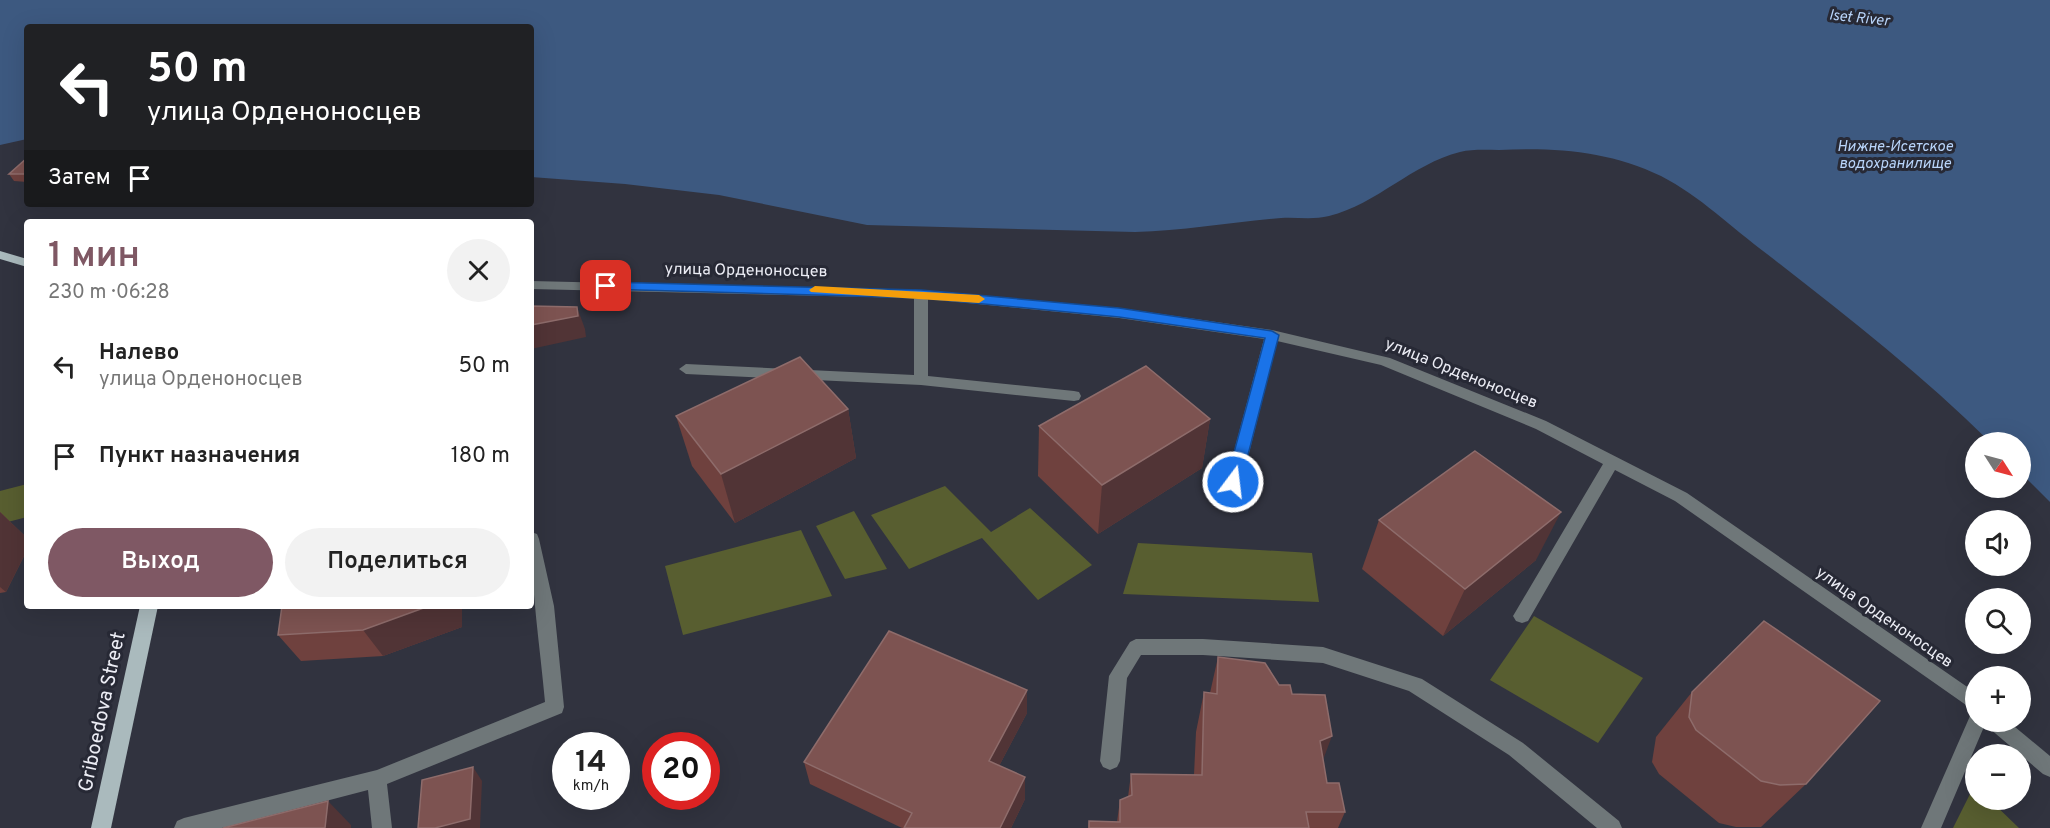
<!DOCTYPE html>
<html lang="ru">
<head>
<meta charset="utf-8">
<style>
	body { margin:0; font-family:Overpass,sans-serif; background:#f2f2f2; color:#222; height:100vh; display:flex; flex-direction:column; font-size:22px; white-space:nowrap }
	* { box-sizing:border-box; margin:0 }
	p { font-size:20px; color:#767676 }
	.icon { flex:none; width:33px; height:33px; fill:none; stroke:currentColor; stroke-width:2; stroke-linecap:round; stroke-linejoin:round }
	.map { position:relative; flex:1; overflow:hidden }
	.drawer { position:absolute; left:24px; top:219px; width:510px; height:390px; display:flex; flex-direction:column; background:#fff; border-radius:6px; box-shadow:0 6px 24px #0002 }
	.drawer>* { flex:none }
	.banner { position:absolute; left:24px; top:24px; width:510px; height:183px; border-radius:6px; box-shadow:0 6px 24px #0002; background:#202124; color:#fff; overflow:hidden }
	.needle { width:39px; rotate:126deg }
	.controls { position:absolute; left:1965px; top:432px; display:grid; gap:12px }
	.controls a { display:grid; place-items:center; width:66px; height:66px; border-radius:50%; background:#fff; box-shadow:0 6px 24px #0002; font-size:30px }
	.speed { position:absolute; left:552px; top:732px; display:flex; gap:12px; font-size:30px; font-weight:700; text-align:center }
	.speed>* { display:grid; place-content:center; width:78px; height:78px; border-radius:50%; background:#fff; box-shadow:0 6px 24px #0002; line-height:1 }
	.speed small { font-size:15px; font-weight:400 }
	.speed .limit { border:9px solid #d22; background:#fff; color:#111 }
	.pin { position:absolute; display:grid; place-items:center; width:51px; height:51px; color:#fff; margin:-26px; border-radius:12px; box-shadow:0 3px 9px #0006 }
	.me { position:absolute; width:66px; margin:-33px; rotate:15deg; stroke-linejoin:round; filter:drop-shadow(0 0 4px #0008) }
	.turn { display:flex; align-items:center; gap:21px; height:126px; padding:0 24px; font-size:27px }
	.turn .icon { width:78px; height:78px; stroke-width:2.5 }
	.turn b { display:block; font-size:42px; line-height:51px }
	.then { display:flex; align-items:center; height:57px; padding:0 24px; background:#0003; gap:12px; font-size:22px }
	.round { display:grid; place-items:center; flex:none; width:63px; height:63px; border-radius:32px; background:#f2f2f2 }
	.summary { display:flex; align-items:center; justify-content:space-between; height:102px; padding:0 24px }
	h1 { font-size:36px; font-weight:600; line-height:45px; color:#7f5864 }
	.action { display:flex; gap:12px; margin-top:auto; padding:12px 24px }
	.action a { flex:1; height:69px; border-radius:36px; background:#7f5864; color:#fff; font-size:24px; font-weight:600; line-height:69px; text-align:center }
	.action a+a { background:#f2f2f2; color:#222 }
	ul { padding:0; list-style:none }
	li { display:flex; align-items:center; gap:18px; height:90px; padding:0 24px }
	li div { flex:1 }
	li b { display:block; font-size:22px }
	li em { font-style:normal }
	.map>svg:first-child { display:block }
	.green { fill:#585e30 }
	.water { fill:#3d5980 }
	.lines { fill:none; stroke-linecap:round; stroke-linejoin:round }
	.minor { fill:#6f7779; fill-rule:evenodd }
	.major { fill:#aababd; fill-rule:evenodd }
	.wall { fill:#6f413e }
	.shaded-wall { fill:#513436 }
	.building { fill:#7d5351; stroke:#8e6c6b; stroke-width:1.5 }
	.route { fill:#1a73e8; stroke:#114b97; stroke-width:1.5 }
	.slow { fill:#f59e0b }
	.labels { text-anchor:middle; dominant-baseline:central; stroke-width:6; stroke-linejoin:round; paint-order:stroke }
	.far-water-label { font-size:15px; font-style:italic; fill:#b9d5fb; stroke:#272935 }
	.street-label { font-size:16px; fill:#ecedf5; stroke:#272935 }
	.near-street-label { font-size:20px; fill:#ecedf5; stroke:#272935 }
</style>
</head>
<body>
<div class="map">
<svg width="2050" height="828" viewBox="0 0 2050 828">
	<rect width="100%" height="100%" fill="#31333f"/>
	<g class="green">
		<path d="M27 484V517L0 524V491Z"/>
		<path d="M945 486 991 532 1030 508 1092 565 1038 600 982 538 909 569 871 515Z"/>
		<path d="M854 511 887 569 845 579 816 526Z"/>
		<path d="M801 530 832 596 683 635 665 566Z"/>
		<path d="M1138 543 1312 553 1319 602 1123 594Z"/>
		<path d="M1534 616 1643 678 1598 743 1490 680Z"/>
		<path d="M1975 784 1976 800H1990L2019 828H1953Z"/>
	</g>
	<path class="water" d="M0 0H2050V502L2021 473 2020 442H1990C1921 374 1844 314 1767 254 1732 228 1700 196 1661 176 1610 151 1554 147 1499 150 1487 150 1472 149 1460 152 1412 164 1377 204 1329 216 1313 220 1297 217 1281 218 1232 222 1184 231 1135 232L867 225 719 195 625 184 531 177V27H27V139L0 145Z"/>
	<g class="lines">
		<g class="minor">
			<path d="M531 281 921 290 1119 308 1272 330 1390 358 1546 421 1687 493 1976 693V712L1675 501 1615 470 1528 621 1522 623 1516 621 1513 616 1516 611 1603 464 1536 429 1381 365 1277 341 1242 481 1240 485H1228L1226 481 1264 339 1119 318 928 299V376L1074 391 1079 392 1081 396 1079 400 1074 401 921 385 686 374 679 369 686 364 914 375V298L531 289Z"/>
			<path d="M531 532 537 534 539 539 554 606 564 707 562 713 387 784 392 828H372L368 790 222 828H174L177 821 184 818 377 770 545 702C540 646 531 589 531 532Z"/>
			<path d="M1136 639H1203L1323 647 1422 679 1523 743 1619 821 1622 828H1597L1509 755 1409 691 1323 663 1203 655H1141L1127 678 1120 761 1117 767 1110 770 1103 767 1100 761 1109 676 1130 642Z"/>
			<path d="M1976 714V722H1986L1941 828H1921L1970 716Z"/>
			<path d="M1987 722H2009L2050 756V777L2043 774 1989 728Z"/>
		</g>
		<g class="major">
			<path d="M0 251 27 259V267L0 259Z"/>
			<path d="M140 606H158L111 828H91Z"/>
		</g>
	</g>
	<g class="wall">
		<path d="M27 158V182L14 181 9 174Z"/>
		<path d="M848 409 856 458 735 523 692 466 676 416Z"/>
		<path d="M1210 419 1202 468 1098 534 1038 476 1039 426Z"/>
		<path d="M0 512 27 538V550L6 592 0 593Z"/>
		<path d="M1379 520 1536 560 1443 636 1362 569Z"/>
		<path d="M282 606 462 627 383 656 301 661 278 635Z"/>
		<path d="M1218 657 1279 685 1292 694 1323 759 1327 783 1345 812 1338 828H1088L1089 821 1117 822 1120 800 1128 797 1131 774 1194 775 1196 732 1204 692 1210 693Z"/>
		<path d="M1692 692 1806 784 1761 827H1736L1719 823 1659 774 1652 762 1656 737Z"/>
		<path d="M1027 713 999 766 1025 799 1011 828H902L810 784 804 762Z"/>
	</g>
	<g class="shaded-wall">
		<path d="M577 307 585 329 586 337 531 349V325Z"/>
		<path d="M848 409 856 458 735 523 721 474Z"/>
		<path d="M1210 419 1202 468 1098 534 1102 485Z"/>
		<path d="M0 512 27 538V550L6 592 0 587Z"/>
		<path d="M1561 512 1536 560 1443 636 1465 589Z"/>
		<path d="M429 606H462V627L383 656 363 630Z"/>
		<path d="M1027 690V713L990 783 989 761Z"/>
		<path d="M1332 736 1317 776 1320 741Z"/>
		<path d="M473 767 482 781 480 828H435Z"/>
		<path d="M1025 777V799L1011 828H1000Z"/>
		<path d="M328 801 351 825V828H325Z"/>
	</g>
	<g class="building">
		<path d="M27 158V174H9Z"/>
		<path d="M531 306 577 307 578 316 531 325Z"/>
		<path d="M800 357 848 409 721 474 676 416Z"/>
		<path d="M1146 366 1210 419 1102 485 1039 426Z"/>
		<path d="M1475 451 1561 512 1465 589 1379 520Z"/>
		<path d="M282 606H429L363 630 278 635Z"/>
		<path d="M1764 621 1880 701 1806 784 1780 785 1761 781 1696 730 1689 717 1692 692Z"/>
		<path d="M889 631 1027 690 989 761 1025 777 1000 828H904L912 813 804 762Z"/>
		<path d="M1218 657 1265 663 1279 685H1290L1292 694 1325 695 1332 736 1320 741 1327 783H1339L1345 812H1306L1309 828H1089V821L1120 822V800L1132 795 1131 774 1202 775 1204 692 1217 694Z"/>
		<path d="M473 767 470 819 435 828H418L422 780Z"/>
		<path d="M328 801 325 828H223Z"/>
	</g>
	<path class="route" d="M606 282 921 290 1119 308 1272 331 1279 335 1241 482 1233 487 1226 482 1265 338 1119 317 921 298 602 289V283Z"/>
	<path class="slow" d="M815 286 979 295 985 299 979 303 811 292 809 290Z"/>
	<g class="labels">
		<g class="far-water-label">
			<text transform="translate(1859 19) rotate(6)">Iset River</text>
			<text x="1895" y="147">Нижне-Исетское<tspan x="1895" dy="17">водохранилище</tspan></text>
		</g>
		<g class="street-label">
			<text transform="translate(746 271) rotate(1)">улица Орденоносцев</text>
			<text transform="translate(1461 374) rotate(22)">улица Орденоносцев</text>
			<text transform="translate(1884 618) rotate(35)">улица Орденоносцев</text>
		</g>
		<g class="near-street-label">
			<text transform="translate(103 712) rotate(-78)">Griboedova Street</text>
		</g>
	</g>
</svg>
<div class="controls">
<a><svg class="needle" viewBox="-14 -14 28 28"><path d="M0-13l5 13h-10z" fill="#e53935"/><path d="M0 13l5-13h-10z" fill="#767676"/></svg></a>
<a><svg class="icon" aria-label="sound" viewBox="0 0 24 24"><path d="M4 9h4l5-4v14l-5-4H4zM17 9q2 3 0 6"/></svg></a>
<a><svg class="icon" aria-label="search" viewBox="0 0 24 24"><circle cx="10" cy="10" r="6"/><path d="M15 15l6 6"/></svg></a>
<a>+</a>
<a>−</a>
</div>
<div class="speed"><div>14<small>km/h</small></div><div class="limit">20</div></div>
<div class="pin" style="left:606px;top:286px;background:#d93025"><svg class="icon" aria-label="arrive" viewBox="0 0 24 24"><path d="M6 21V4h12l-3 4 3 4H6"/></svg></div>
<svg class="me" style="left:1233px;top:482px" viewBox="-20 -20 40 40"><circle r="17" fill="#1a73e8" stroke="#fff" stroke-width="3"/><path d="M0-11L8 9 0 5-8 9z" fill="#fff"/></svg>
<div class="banner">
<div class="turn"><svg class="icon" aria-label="left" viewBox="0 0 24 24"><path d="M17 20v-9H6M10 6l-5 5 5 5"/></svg><div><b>50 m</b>улица Орденоносцев</div></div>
<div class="then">Затем<svg class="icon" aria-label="arrive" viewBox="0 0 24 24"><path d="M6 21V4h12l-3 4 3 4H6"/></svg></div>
</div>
<section class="drawer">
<div class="summary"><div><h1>1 мин</h1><p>230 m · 06:28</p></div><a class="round"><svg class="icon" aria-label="close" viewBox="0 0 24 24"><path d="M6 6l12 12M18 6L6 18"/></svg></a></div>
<ul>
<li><svg class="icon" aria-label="left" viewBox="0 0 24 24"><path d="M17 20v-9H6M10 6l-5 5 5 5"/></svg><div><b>Налево</b><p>улица Орденоносцев</p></div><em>50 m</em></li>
<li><svg class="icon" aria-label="arrive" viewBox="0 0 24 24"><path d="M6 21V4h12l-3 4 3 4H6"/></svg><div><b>Пункт назначения</b></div><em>180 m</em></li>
</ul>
<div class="action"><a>Выход</a><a>Поделиться</a></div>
</section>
</div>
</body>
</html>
